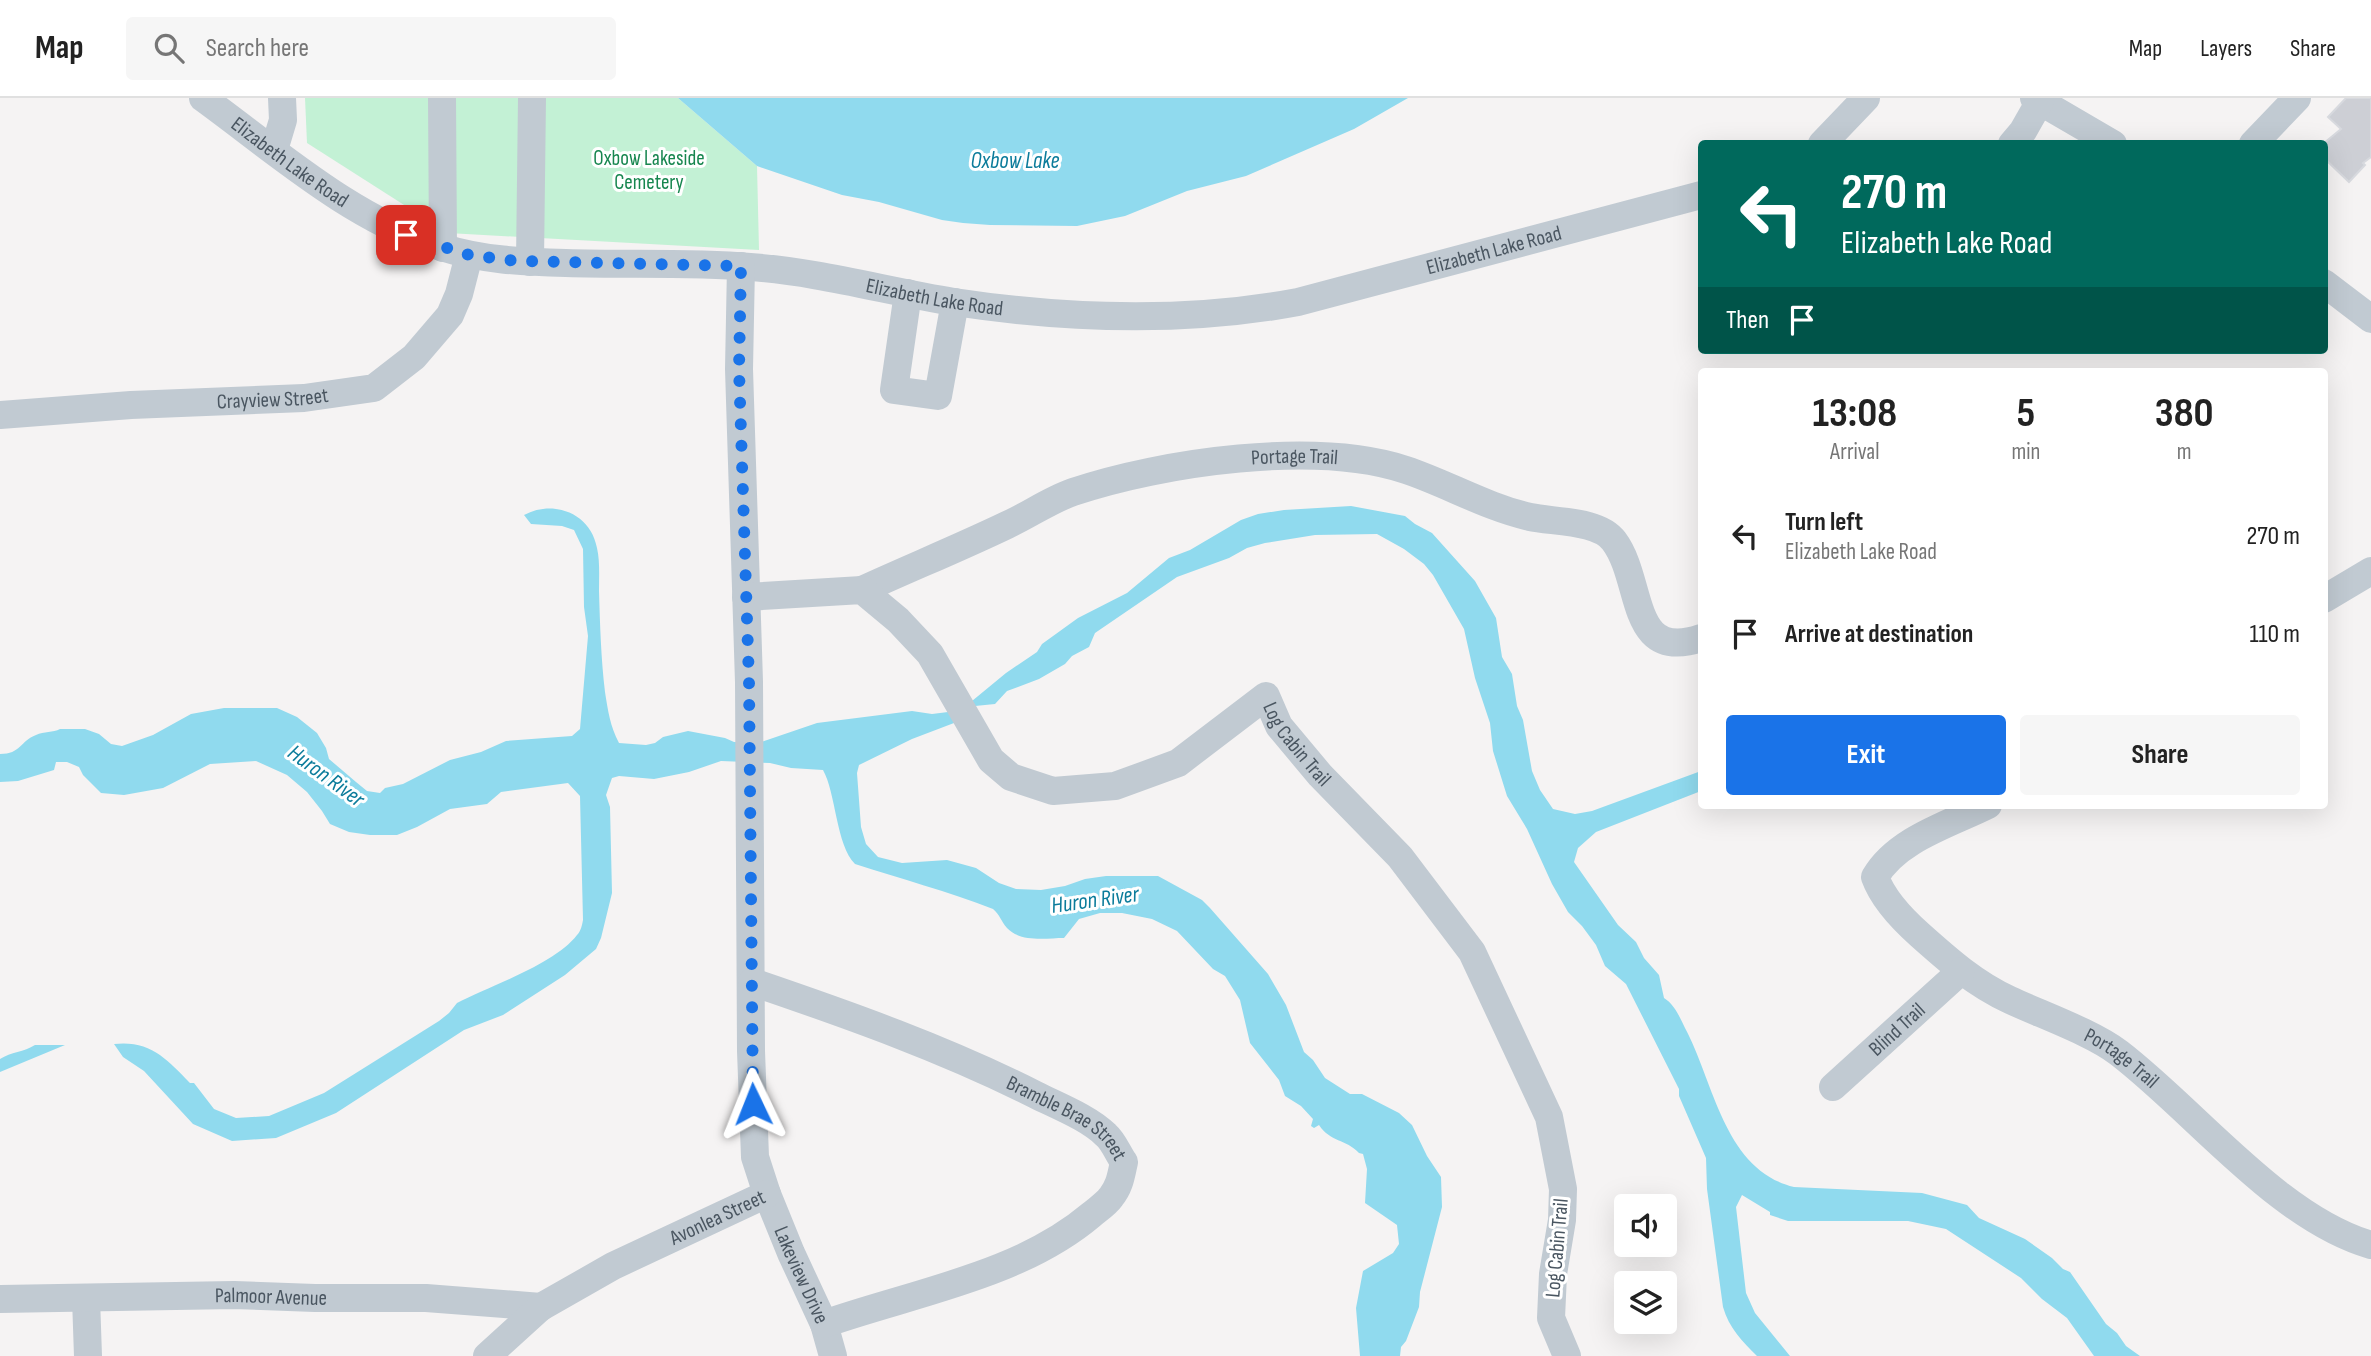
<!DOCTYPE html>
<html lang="en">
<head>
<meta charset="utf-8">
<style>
	body { margin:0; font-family:"Sofia Sans Condensed",sans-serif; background:#f6f6f6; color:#222; height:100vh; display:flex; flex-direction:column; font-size:26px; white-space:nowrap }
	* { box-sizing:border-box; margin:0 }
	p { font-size:23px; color:#767676 }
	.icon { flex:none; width:38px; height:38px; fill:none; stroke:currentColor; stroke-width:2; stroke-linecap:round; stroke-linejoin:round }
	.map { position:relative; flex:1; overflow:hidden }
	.side { position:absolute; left:1698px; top:270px; width:630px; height:441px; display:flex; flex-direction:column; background:#fff; border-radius:7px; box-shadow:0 7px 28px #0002 }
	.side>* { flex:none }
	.hud { position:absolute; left:1698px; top:42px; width:630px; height:214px; border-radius:7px; box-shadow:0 7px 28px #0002; background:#00695c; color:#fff; overflow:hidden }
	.tools { position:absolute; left:1614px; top:1096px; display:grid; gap:14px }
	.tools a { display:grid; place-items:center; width:63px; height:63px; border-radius:7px; background:#fff; box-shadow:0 7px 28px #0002; font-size:35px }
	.pin { position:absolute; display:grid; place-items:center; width:60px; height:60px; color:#fff; margin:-30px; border-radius:14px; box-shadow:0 4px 10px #0006 }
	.me { position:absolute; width:77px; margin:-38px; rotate:358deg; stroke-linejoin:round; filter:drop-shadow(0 0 5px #0008) }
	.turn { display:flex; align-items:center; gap:24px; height:147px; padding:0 28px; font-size:32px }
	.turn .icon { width:91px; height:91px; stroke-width:2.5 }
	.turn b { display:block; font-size:49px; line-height:60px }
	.then { display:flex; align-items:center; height:66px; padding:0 28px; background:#0003; gap:14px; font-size:26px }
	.eta { display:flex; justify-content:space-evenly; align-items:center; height:119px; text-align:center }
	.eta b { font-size:42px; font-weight:700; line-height:49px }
	.cta { display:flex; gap:14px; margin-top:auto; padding:14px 28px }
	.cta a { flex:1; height:80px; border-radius:7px; background:#1a73e8; color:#fff; font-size:28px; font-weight:700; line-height:80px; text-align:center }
	.cta a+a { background:#f6f6f6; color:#222 }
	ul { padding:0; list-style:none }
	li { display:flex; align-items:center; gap:21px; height:98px; padding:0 28px }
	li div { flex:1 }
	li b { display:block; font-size:26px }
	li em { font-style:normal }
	header { display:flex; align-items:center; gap:42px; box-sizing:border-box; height:98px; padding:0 35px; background:#fff; border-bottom:2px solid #e0e0e0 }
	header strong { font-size:33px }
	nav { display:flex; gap:38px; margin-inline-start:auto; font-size:24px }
	.search { width:490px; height:63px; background:#f6f6f6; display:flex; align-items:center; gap:18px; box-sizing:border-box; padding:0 24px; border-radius:7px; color:#767676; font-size:26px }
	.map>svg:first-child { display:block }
	.green { fill:#c3f1d5 }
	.water { fill:#90daee }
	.building { fill:#cdcfd5; stroke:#d7d9de; stroke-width:2 }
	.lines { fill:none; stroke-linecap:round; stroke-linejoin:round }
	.minor { stroke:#c1cad2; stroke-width:28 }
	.route { stroke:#1a73e8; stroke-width:12; stroke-dasharray:0 21.6 }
	.labels { text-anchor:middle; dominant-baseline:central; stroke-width:6; stroke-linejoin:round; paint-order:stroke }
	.park-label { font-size:21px; fill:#17864f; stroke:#fff }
	.street-label { font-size:21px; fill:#4a5661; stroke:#fff }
	.water-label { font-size:23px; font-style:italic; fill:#0c7c9b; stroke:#fff }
</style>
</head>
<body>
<header>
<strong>Map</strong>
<div class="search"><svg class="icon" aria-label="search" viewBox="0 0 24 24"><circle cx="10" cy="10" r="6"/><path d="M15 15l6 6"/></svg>Search here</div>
<nav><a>Map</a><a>Layers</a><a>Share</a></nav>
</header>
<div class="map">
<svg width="2371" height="1258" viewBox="0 0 2371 1258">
	<rect width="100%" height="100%" fill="#f5f3f3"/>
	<path class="green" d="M305 0H678L757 68 759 152 448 135 307 45Z"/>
	<g class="water">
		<path d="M678 0H1408L1354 31 1246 78 1187 93 1125 118 1077 128 990 127 963 125 942 122 879 104 842 97 757 68Z"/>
		<path d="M1351 408 1405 418 1415 426 1432 435 1475 483 1496 520 1502 559 1512 576 1517 608 1523 622 1532 673 1540 692 1553 711 1575 716 1592 713 1701 673V693L1596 734 1578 750 1574 764 1618 827 1636 844 1644 860 1659 877 1664 900C1675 907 1679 918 1685 930 1714 984 1724 1072 1794 1089L1922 1095 1967 1107 1979 1120 2025 1141 2052 1160 2063 1171 2070 1174 2106 1226 2117 1235 2126 1248 2140 1258H2094L2067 1220 2042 1201 2021 1180 1946 1131 1908 1123H1788L1770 1117V1114L1742 1097 1736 1109 1746 1195 1755 1215 1790 1258H1757C1742 1243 1729 1230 1723 1209L1707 1091 1706 1060 1679 998V991L1626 886 1605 868 1596 847 1582 828 1568 814 1552 786 1527 731 1507 698 1493 653 1490 625 1475 580 1464 531 1433 477 1424 466 1404 451 1377 436 1315 437 1265 445 1247 450 1229 460 1177 479 1095 535 1089 549 1072 558 1065 566 1039 581 1007 593 995 606 975 608 954 625 912 641 859 667 857 675 861 729 866 746 878 759 902 765 947 762 976 770 999 785 1016 791 1041 792 1065 788 1085 781 1106 778H1158L1202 802 1210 810 1268 876 1286 907 1304 954 1313 962 1325 980 1350 996H1362L1399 1015 1412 1027 1427 1058 1441 1079 1442 1109 1420 1194 1419 1209 1406 1243 1401 1249 1400 1258H1360L1356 1210 1363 1173 1393 1155 1399 1146 1397 1127 1365 1105 1367 1071 1363 1056 1359 1055C1346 1041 1330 1044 1319 1027L1314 1030 1311 1028 1313 1021 1301 1008 1285 998 1279 982 1250 945 1240 902 1225 878 1213 871 1177 833 1152 821 1122 815H1100L1079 821 1064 840C1047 840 1021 845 1007 830 1001 823 1000 817 993 811 947 793 901 781 855 766 836 747 836 695 823 672L791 670 770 665 721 663 689 674 654 681 619 678 612 680 606 697 610 709 612 795 601 840 596 851 565 877 503 917 464 932 336 1015 276 1040 232 1043 193 1026 144 973 123 959 114 946C150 942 167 961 190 985H194L214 1011 236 1020 269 1018 324 995 439 923 449 915 457 905C490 888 555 866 577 837 581 833 582 827 583 822L580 698 568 685 501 694 487 706 450 711 417 729 397 737H370L349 734 330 726 322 713 307 694 287 677 256 663 210 666 163 690 124 697 101 695 83 677 79 669 67 664H56L54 672 18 683 0 684V656C21 656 20 643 36 637 44 633 53 635 60 631H85L99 636 111 646 122 648 153 637 191 616 224 610H277L297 619 317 635 326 650 329 661 356 684 367 693 380 695 385 690 403 686 450 662 481 654 506 643 572 638 580 631 588 538 584 509 583 451 574 432 562 428 531 426 524 417C553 401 591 415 597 450 600 463 599 479 599 493 600 527 601 560 605 594 608 613 610 628 619 645L646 647 655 645 663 639 688 633 725 640 734 644 758 645 817 625 912 613 932 616 956 613 972 603 1006 575 1037 554 1042 546 1078 520 1127 495 1169 460 1190 452 1241 422 1258 416 1284 412Z"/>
		<path d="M35 947H65L0 974V961C11 954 24 954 35 947Z"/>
	</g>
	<path class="building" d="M2346 0H2371V59L2363 65 2365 67 2349 84 2324 60 2323 46 2341 31 2328 19Z"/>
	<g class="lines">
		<g class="minor">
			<path id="s1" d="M203 0C277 54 352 121 441 149 481 162 524 164 566 165 627 167 689 164 750 169 820 174 886 193 954 204 1067 221 1186 225 1298 204L1701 97"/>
			<path d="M442 0 443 150"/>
			<path d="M2034 0 2113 46"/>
			<path d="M1822 46 1866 0"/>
			<path d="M2012 46 2023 33 2040 3"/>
			<path d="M2253 46 2297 0"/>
			<path d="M274 52 283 22 282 0"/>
			<path d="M530 164 532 0"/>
			<path id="s2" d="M741 168 739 271 749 584 751 953 755 1059 767 1096 791 1155 824 1226 833 1258"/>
			<path d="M2324 185 2371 221"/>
			<path d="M908 195 894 292 938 298 955 204"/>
			<path id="s3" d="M0 317 131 307 304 300 374 290 414 259 450 217 459 196 469 157"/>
			<path id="s4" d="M862 492C910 470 959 450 1007 427 1029 417 1050 402 1073 394 1163 364 1315 342 1406 372 1448 386 1486 409 1530 419 1553 424 1599 422 1614 443 1644 483 1628 565 1701 540"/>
			<path id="s5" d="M746 499 862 492 898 522 930 556 991 662 1011 679 1053 693 1115 688 1178 665 1266 598 1279 628 1320 677 1400 759 1472 854 1549 1019 1563 1091 1562 1122 1553 1176 1551 1220 1567 1258"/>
			<path d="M2324 501 2371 473"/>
			<path id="s6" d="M1988 707C1950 726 1897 741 1875 779 1883 801 1902 821 1920 837 1948 862 1975 886 2010 902 2042 917 2091 934 2119 955 2196 1014 2278 1120 2371 1147"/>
			<path id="s7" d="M752 884C849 917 945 951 1036 997 1058 1008 1089 1020 1106 1037 1114 1044 1118 1056 1124 1064 1121 1077 1120 1088 1111 1099 1106 1106 1098 1111 1091 1117 1019 1178 912 1195 824 1226"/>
			<path id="s8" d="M1833 989 1961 873"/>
			<path d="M86 1200 88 1258"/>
			<path id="s9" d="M0 1201 234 1197 315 1200H426L541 1209"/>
			<path id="s10" d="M487 1258 541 1209 613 1168 767 1096"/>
		</g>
	</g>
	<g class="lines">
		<path class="route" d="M406 137 469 157 517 163 741 168 739 271 749 584 753 1006"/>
	</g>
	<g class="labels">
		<g class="park-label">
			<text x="649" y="60">Oxbow Lakeside<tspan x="649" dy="24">Cemetery</tspan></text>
		</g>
		<g class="street-label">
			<text stroke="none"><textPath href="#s1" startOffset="108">Elizabeth Lake Road</textPath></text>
			<text stroke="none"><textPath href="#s1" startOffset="1348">Elizabeth Lake Road</textPath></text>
			<text stroke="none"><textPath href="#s1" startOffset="780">Elizabeth Lake Road</textPath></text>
			<text stroke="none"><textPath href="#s3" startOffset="273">Crayview Street</textPath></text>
			<text stroke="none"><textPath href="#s4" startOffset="458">Portage Trail</textPath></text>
			<text stroke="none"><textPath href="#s5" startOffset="700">Log Cabin Trail</textPath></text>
			<text stroke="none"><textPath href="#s8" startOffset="86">Blind Trail</textPath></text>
			<text stroke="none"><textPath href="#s6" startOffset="448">Portage Trail</textPath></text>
			<text stroke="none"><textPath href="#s7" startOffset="345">Bramble Brae Street</textPath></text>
			<text stroke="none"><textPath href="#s10" startOffset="271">Avonlea Street</textPath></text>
			<text transform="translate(1557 1150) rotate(-85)">Log Cabin Trail</text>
			<text stroke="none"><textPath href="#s2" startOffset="1018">Lakeview Drive</textPath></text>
			<text stroke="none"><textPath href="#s9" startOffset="271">Palmoor Avenue</textPath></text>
		</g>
		<g class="water-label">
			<text x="1015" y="63">Oxbow Lake</text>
			<text transform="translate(326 678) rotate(36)">Huron River</text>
			<text transform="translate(1095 802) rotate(-8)">Huron River</text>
		</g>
	</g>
</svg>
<div class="tools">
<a><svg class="icon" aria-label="sound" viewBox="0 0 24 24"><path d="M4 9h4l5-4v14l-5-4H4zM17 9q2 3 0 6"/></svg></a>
<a><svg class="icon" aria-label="layers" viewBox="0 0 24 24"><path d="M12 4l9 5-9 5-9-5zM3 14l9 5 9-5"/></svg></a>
</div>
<div class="pin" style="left:406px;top:137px;background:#d93025"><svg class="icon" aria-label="arrive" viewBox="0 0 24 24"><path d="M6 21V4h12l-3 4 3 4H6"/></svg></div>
<svg class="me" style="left:753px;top:1006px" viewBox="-20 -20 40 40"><path d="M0-17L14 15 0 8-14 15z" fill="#1a73e8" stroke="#fff" stroke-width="4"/></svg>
<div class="hud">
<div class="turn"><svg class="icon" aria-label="left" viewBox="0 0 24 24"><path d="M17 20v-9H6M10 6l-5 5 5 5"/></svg><div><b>270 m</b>Elizabeth Lake Road</div></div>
<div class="then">Then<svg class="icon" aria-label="arrive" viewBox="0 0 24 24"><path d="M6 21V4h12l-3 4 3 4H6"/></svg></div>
</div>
<section class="side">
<div class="eta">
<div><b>13:08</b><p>Arrival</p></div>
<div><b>5</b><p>min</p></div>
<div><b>380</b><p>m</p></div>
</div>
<ul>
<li><svg class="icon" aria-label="left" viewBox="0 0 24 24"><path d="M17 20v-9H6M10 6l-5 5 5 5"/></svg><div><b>Turn left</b><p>Elizabeth Lake Road</p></div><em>270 m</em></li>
<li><svg class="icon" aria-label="arrive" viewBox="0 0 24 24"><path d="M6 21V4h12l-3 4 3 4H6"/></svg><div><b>Arrive at destination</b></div><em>110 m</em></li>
</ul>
<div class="cta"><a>Exit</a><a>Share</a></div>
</section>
</div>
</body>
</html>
